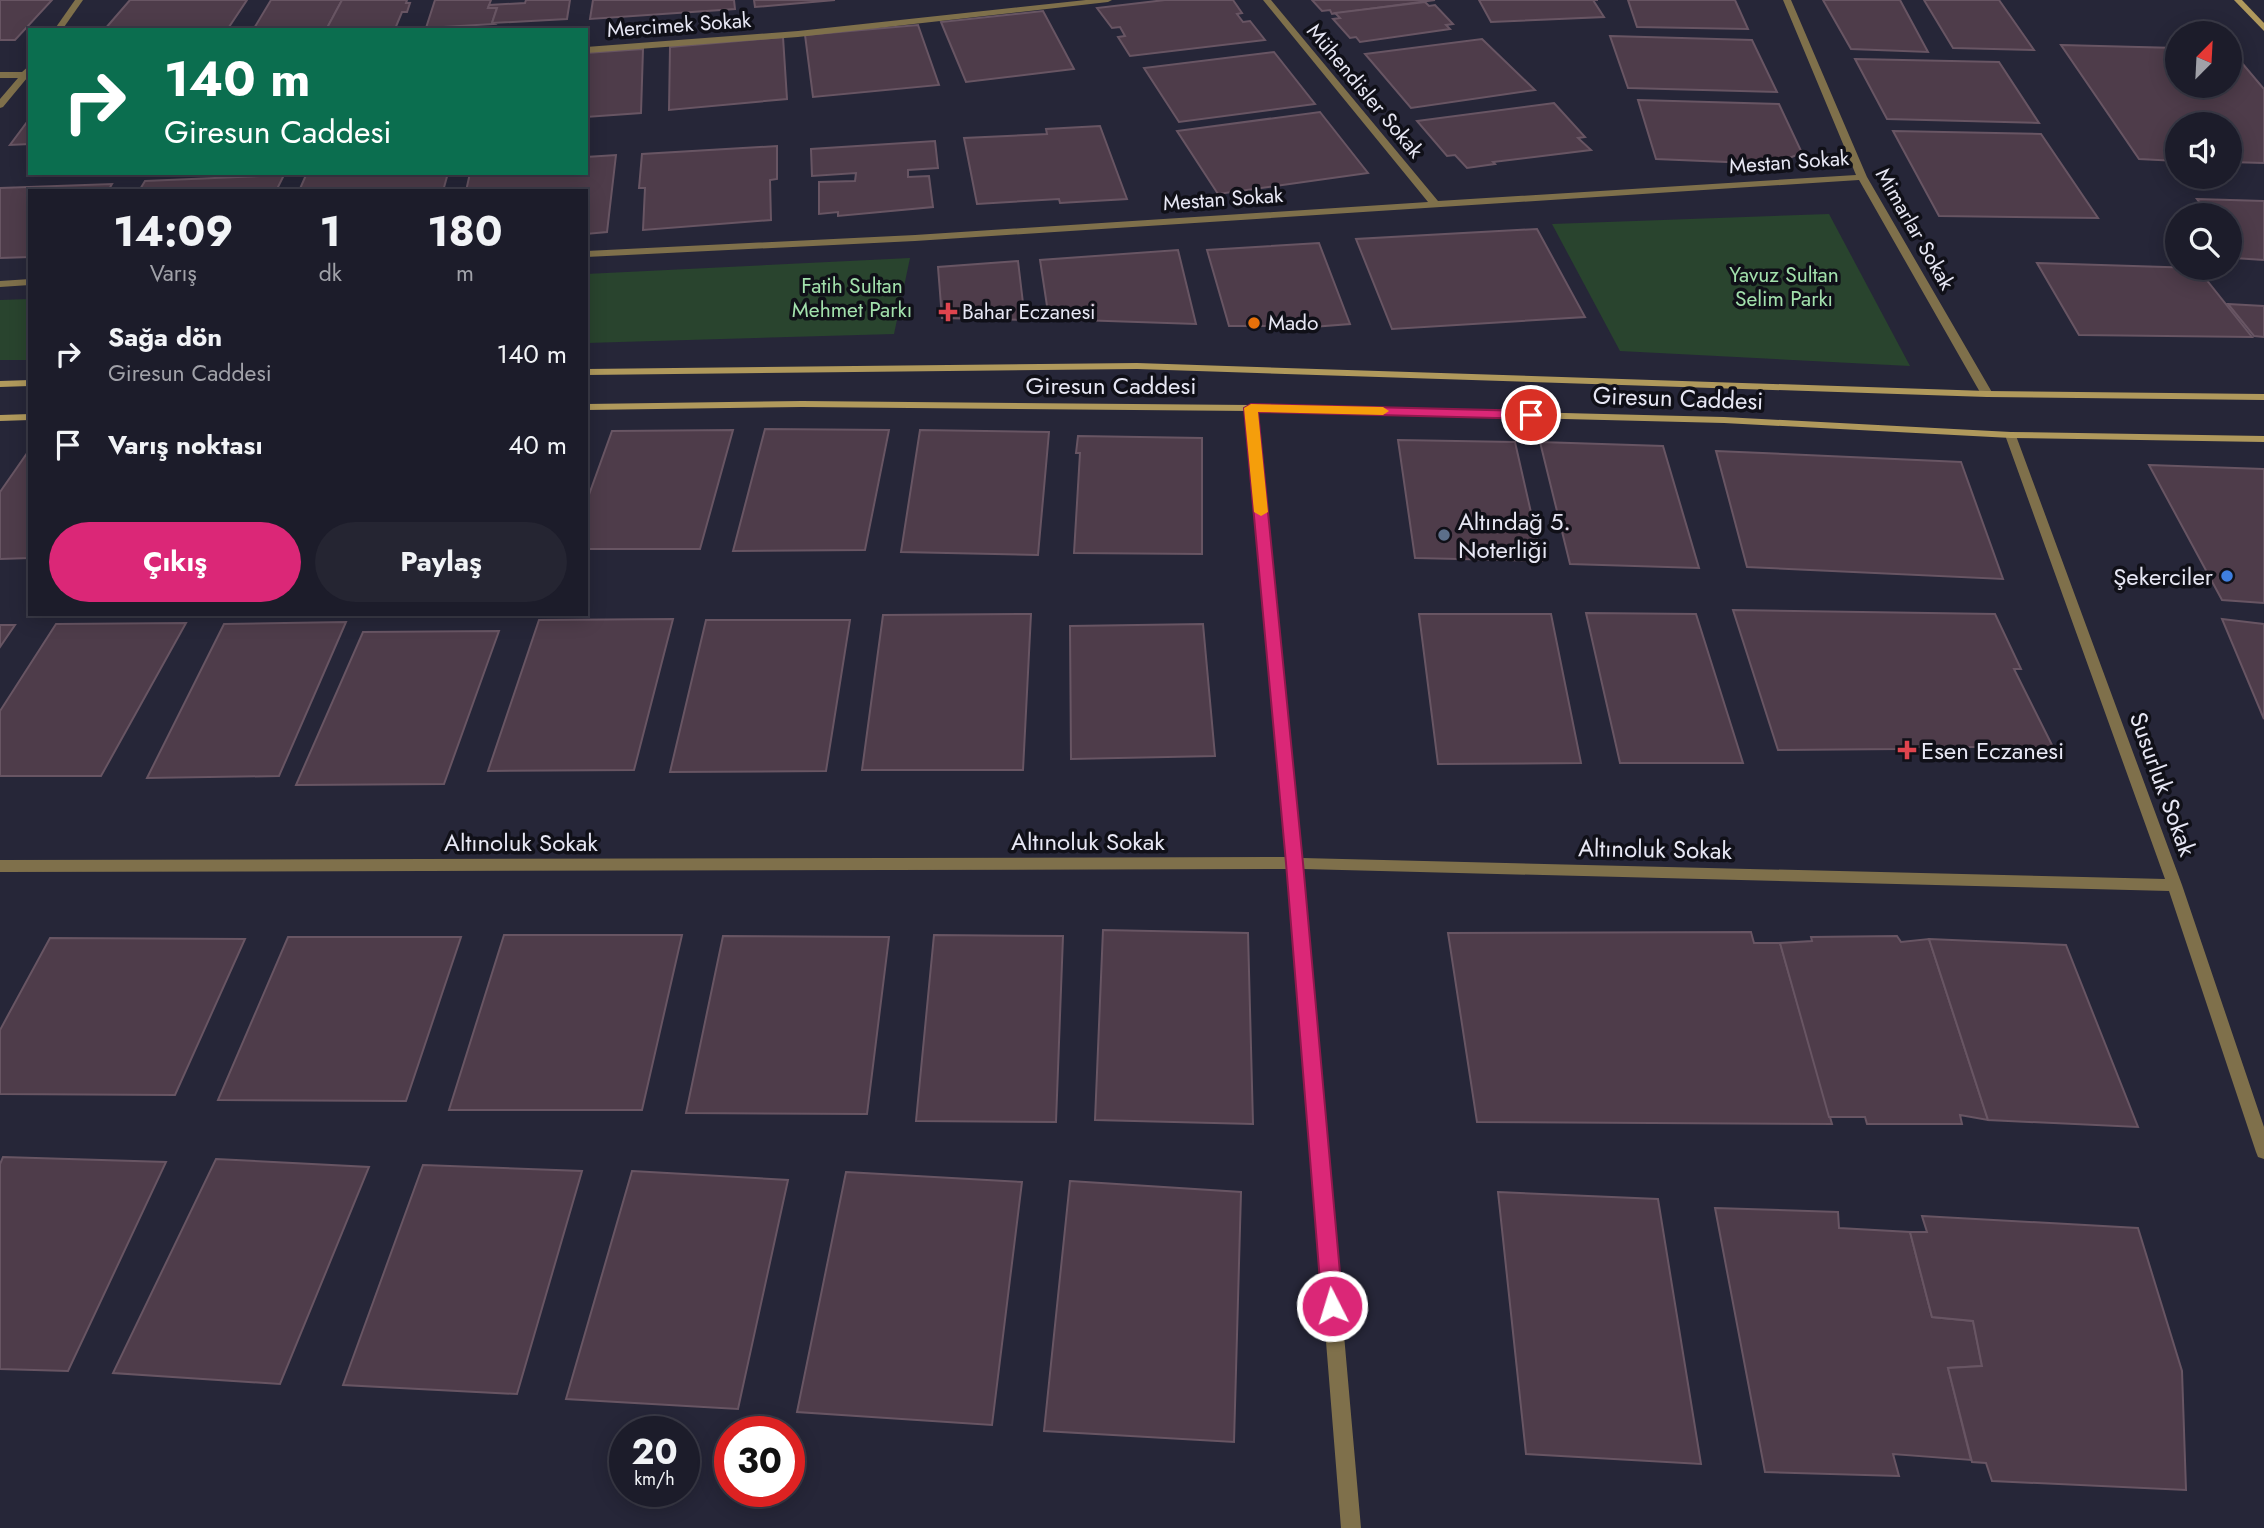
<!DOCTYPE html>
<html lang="tr">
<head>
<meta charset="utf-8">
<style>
	body { margin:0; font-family:Jost,sans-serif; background:#252532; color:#f1f3f6; height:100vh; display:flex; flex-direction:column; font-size:26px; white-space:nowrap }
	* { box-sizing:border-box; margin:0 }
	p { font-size:23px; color:#a0a1a8 }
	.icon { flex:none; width:38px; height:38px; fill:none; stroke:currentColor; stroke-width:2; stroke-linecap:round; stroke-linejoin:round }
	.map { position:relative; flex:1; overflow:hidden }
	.drawer { position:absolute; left:28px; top:189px; width:560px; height:427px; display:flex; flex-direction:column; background:#1c1c2a; border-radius:0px; box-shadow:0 4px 18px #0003,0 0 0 2px #3a3a47 }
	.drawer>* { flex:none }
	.top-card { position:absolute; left:28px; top:28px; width:560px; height:147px; border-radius:0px; box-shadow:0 4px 18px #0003,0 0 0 2px #3a3a47; background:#0b6e4f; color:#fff; overflow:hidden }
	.needle { width:46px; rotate:24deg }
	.buttons { position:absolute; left:2165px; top:21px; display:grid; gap:14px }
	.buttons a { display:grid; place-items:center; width:77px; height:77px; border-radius:50%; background:#1c1c2a; box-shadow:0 4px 18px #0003,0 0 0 2px #3a3a47; font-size:35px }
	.speed { position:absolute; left:609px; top:1416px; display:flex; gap:14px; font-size:35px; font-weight:700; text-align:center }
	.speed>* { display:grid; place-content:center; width:91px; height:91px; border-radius:50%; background:#1c1c2a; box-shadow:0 4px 18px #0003,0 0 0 2px #3a3a47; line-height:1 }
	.speed small { font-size:18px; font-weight:400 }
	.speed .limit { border:10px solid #d22; background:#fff; color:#111 }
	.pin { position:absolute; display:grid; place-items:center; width:60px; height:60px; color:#fff; margin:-30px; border:4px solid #fff; border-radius:50%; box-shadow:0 2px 7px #0007 }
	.me { position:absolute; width:77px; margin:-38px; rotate:355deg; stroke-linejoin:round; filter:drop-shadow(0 0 5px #0008) }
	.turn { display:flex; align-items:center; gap:24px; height:147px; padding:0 21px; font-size:32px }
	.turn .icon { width:91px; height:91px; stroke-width:2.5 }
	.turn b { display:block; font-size:49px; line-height:60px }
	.eta { display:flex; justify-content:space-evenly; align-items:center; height:119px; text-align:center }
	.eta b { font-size:42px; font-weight:700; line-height:49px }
	.cta { display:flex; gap:14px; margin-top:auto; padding:14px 21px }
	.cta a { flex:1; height:80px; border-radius:42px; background:#db2777; color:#fff; font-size:28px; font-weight:700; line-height:80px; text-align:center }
	.cta a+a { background:#252532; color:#f1f3f6 }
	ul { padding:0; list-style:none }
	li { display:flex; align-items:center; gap:21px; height:91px; padding:0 21px }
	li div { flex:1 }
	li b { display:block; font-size:26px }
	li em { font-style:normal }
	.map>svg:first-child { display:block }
	.green { fill:#29442e }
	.building { fill:#4e3c4a; stroke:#685563; stroke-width:2 }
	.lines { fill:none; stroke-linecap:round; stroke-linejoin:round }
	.street { fill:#7f704b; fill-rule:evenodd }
	.secondary { fill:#b0995c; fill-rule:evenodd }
	.route { fill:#db2777; stroke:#8e194d; stroke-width:2 }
	.slow { fill:#f59e0b }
	.health-dot { fill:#e0444e; stroke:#101018; stroke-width:2.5 }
	.food-dot { fill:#e8710a; stroke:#101018; stroke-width:2.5 }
	.service-dot { fill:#5c6f8a; stroke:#101018; stroke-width:2.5 }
	.shop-dot { fill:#3f7fe0; stroke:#101018; stroke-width:2.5 }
	.labels { text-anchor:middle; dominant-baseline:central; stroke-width:7; stroke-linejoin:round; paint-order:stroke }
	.far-street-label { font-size:21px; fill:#e7e7f4; stroke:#101018 }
	.far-park-label { font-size:21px; fill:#a2e0ac; stroke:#101018 }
	.far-poi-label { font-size:21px; fill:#e7e7f4; stroke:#101018; text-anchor:start }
	.street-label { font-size:24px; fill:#e7e7f4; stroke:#101018 }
	.poi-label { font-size:24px; fill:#e7e7f4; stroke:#101018; text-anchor:start }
</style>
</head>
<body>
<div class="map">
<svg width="2264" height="1528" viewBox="0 0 2264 1528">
	<rect width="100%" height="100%" fill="#262638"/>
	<g class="green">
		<path d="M1829 214 1910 366 1620 351 1552 224Z"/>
		<path d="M910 258 894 334 586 343V274Z"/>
		<path d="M30 299V360H0V300Z"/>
	</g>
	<g class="building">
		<path d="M0 0H52L15 40H0Z"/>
		<path d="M130 0H247L227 30H104Z"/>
		<path d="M271 0H342L326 30H253Z"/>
		<path d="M342 0H407L406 3H410L407 12H402L395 29 327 28Z"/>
		<path d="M435 0H491L488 8H497L492 23 494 24 426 28Z"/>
		<path d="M526 0H570L567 19 492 23 497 8H488L489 5 525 3Z"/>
		<path d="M593 0H734L735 9 590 19Z"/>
		<path d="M754 0H835L755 7Z"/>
		<path d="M1165 0H1233L1242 13 1237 14 1243 22 1250 21 1265 40 1130 56 1118 37 1125 36 1120 27 1112 28 1097 8Z"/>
		<path d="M1312 0H1435L1332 14 1330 10 1322 11Z"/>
		<path d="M1479 0H1598H1593L1604 17 1491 22Z"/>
		<path d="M1628 0H1735L1748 29 1637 27Z"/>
		<path d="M1823 0H1900L1928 52 1851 49Z"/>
		<path d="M1924 0H1999L2034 50 1953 48Z"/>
		<path d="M1425 2 1429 6 1435 5 1453 24 1446 25 1450 29 1360 42 1356 37 1350 38 1333 19 1340 18 1335 13Z"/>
		<path d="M1043 11 1074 69 966 82 941 22Z"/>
		<path d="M918 25 939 85 813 97 805 35Z"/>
		<path d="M1610 36 1752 40 1777 92 1628 88Z"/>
		<path d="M783 37 787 99 669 110 670 47Z"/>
		<path d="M1482 39 1535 90 1411 108 1365 54Z"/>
		<path d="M2061 45 2177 48V86H2230L2231 50 2264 89V163L2230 162V124H2177V161L2139 159Z"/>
		<path d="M643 49 641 113 586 117V53Z"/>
		<path d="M1274 52 1315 104 1179 122 1144 68Z"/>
		<path d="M1855 59 1999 62 2039 123 1887 119Z"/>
		<path d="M1638 100 1779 104 1802 153 1774 164 1656 159Z"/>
		<path d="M1554 103 1585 137 1578 138 1591 150 1493 162 1495 164 1467 168 1455 155 1447 156 1417 121Z"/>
		<path d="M1320 112 1368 173 1218 194 1177 131Z"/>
		<path d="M30 118V144L10 145Z"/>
		<path d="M1100 126 1127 199 1060 203 1059 199 977 204 964 138 1047 134 1046 129Z"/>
		<path d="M1893 131 2041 134 2098 218 1939 216Z"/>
		<path d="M935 141 938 168 908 170V177L929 176 933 207 838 216V212L819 214V182L855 181 856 173 812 176 811 149Z"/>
		<path d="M777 146V179L770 180 771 220 643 230 645 188H639L642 154Z"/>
		<path d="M616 155 607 232 586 234V191H466L470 173H586V157Z"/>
		<path d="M330 173H448L443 191H299L306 175Z"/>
		<path d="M284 175 276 191H139L145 181Z"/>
		<path d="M112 184 108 191H30V257L0 258V188Z"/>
		<path d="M2197 199 2264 201V260L2234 258 2230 252 2233 250 2230 245V215H2209Z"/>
		<path d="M1537 229 1585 317 1392 329 1356 239Z"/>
		<path d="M1319 243 1350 324 1286 329 1283 326H1229L1207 250Z"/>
		<path d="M1178 250 1196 324 1049 319 1040 260Z"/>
		<path d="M1018 261 1025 320 942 318 938 267Z"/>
		<path d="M2037 263 2197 268 2252 337 2079 335Z"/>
		<path d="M2228 304 2264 306V337L2254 336Z"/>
		<path d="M765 429 889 430 865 550 733 551Z"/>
		<path d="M733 430 700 549H586V503L612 431Z"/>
		<path d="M920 430 1049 432 1038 555 901 552Z"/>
		<path d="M1078 436 1202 438V554L1074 553 1080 453H1076Z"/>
		<path d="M1398 440 1515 442 1542 561 1415 558Z"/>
		<path d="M1540 442 1663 446 1699 568 1570 564Z"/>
		<path d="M30 449V558L0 559V492Z"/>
		<path d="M1716 451 1961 462 2003 579 1747 567Z"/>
		<path d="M2149 465 2264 469V603L2222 600Z"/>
		<path d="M1733 610 1995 614 2021 669H2014L2053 747H1899L1900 749 1778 750Z"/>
		<path d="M1586 613 1696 614 1743 763H1620Z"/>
		<path d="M1031 614 1023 770H862L883 615Z"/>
		<path d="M1419 614H1551L1581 763 1438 764Z"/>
		<path d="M673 619 634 770 488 771 539 620Z"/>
		<path d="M2222 619 2264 624V719Z"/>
		<path d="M706 620H850L826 771 670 772Z"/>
		<path d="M346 622 279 776 147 778 224 624Z"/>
		<path d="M186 623 101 776H0V711L56 624Z"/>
		<path d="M1203 624 1215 756 1071 759 1070 626Z"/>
		<path d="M0 625H15L0 647Z"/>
		<path d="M499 631 444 784 296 785 363 632Z"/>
		<path d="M1103 930 1248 933 1253 1124 1095 1120Z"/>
		<path d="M1751 932 1754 943H1780L1832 1124 1477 1122 1448 933Z"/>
		<path d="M504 935H682L642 1110H449Z"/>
		<path d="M934 935 1063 936 1056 1122 916 1121Z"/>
		<path d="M723 936 889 937 867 1114 686 1113Z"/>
		<path d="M1897 936 1901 942 1929 939 1988 1120 1960 1115 1962 1124H1867L1865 1117H1829L1780 943 1812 941 1811 937Z"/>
		<path d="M288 937H461L406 1101 218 1100Z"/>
		<path d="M50 938 245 939 175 1095 0 1094V1030Z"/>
		<path d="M1929 939 2066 945 2138 1127 1988 1120Z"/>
		<path d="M3 1157 166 1162 68 1371 0 1369V1164Z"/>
		<path d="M216 1159 369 1167 280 1384 113 1373Z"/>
		<path d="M423 1165 582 1171 517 1394 343 1385Z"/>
		<path d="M632 1171 788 1180 738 1409 566 1399Z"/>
		<path d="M846 1172 1022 1182 992 1425 797 1412Z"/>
		<path d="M1070 1181 1241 1192 1234 1442 1044 1431Z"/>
		<path d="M1498 1192 1658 1199 1701 1464 1526 1454Z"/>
		<path d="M1715 1208 1838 1212 1839 1228 1910 1232 1932 1317 1973 1321 1982 1366 1948 1368 1971 1460 1893 1454 1899 1476 1765 1472Z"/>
		<path d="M1922 1216 2138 1228 2182 1371 2186 1490 1992 1481 1986 1463 1972 1462 1948 1368 1982 1366 1973 1321 1932 1317 1910 1232H1927Z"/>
	</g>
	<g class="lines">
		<g class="street">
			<path d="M75 0H83L62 30H54Z"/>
			<path d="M1086 0H1112L1108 2 798 37 586 53V47L798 31Z"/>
			<path d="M1263 0H1271L1438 201 1856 175 1783 0H1791L1867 177 1993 394 1987 397 1981 394 1859 180 915 241 586 257V251L915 235 1428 202Z"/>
			<path d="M30 65V78H27L3 107 0 108V99L18 78H0V72H22Z"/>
			<path d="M30 279V285L0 287V281Z"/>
			<path d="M1251 405 1257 408 1302 858 2165 879 2005 435 2011 432 2015 433 2182 885 2264 1127V1159L2258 1157 2256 1152 2169 891 1303 869 1361 1528H1341L1288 869 0 872V860L1287 857 1245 408Z"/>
		</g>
		<g class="secondary">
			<path d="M2234 0H2242L2264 23V31Z"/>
			<path d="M1137 363 1987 391 2264 394V400L1987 397 1137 369 586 375V369Z"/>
			<path d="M30 380V386L0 387V381Z"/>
			<path d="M802 401 1251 405 1724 417 2011 432 2264 436V442L2011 438 1724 423 1251 411 802 407 586 410V404Z"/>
			<path d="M30 414V420L0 421V415Z"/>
		</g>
	</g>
	<path class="route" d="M1251 404 1531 411 1537 415 1531 419 1258 412 1303 863 1343 1306 1340 1313 1332 1316 1325 1313 1322 1306 1286 863 1244 408Z"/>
	<path class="slow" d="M1251 404 1383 407 1389 411 1383 415 1258 412 1268 512 1261 516 1254 512 1244 408Z"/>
	<g class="health-dot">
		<path d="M944.5 301.5h7v7h7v7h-7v7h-7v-7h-7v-7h7z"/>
		<path d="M1903.5 739.5h7v7h7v7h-7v7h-7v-7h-7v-7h7z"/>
	</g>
	<circle class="food-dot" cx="1254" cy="323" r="7"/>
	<circle class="service-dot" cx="1444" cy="535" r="7"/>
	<circle class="shop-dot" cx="2227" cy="576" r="7"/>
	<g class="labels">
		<g class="far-street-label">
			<text transform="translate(679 25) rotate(-4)">Mercimek Sokak</text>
			<text transform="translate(1365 91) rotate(50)">Mühendisler Sokak</text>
			<text transform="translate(1789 162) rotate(-4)">Mestan Sokak</text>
			<text transform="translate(1223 199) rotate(-4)">Mestan Sokak</text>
			<text transform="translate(1915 229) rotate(60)">Mimarlar Sokak</text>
		</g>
		<g class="far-park-label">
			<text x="1784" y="275">Yavuz Sultan<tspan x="1784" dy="24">Selim Parkı</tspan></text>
			<text x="852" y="286">Fatih Sultan<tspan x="852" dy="24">Mehmet Parkı</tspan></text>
		</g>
		<g class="far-poi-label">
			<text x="962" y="312">Bahar Eczanesi</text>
			<text x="1268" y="323">Mado</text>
		</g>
		<g class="street-label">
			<text x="1111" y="385">Giresun Caddesi</text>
			<text transform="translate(1678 398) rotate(2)">Giresun Caddesi</text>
			<text transform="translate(2163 784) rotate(70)">Susurluk Sokak</text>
			<text x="1088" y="841">Altınoluk Sokak</text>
			<text x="521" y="842">Altınoluk Sokak</text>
			<text transform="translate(1655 849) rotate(1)">Altınoluk Sokak</text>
		</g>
		<g class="poi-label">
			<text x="1458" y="521">Altındağ 5.<tspan x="1458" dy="28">Noterliği</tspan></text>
			<text x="2213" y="576" text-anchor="end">Şekerciler</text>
			<text x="1921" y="750">Esen Eczanesi</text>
		</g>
	</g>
</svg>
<div class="buttons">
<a><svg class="needle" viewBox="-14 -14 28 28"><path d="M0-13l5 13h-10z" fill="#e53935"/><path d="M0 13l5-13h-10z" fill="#a0a1a8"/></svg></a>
<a><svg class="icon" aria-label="sound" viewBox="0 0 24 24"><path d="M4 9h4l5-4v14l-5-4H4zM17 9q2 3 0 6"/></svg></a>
<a><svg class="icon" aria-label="search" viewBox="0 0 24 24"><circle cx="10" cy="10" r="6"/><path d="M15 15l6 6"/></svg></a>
</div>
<div class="speed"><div>20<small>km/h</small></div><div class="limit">30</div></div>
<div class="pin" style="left:1531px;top:415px;background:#d93025"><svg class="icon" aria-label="arrive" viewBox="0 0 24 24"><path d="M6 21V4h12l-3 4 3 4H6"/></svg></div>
<svg class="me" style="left:1332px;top:1306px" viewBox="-20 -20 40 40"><circle r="17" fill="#db2777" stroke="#fff" stroke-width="3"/><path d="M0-11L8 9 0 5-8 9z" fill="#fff"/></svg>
<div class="top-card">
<div class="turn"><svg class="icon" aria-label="right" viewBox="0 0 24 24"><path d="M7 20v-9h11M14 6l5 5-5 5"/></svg><div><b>140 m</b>Giresun Caddesi</div></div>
</div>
<section class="drawer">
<div class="eta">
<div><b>14:09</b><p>Varış</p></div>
<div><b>1</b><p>dk</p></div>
<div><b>180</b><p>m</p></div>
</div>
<ul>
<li><svg class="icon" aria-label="right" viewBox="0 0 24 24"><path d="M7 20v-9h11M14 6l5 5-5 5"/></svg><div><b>Sağa dön</b><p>Giresun Caddesi</p></div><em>140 m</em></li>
<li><svg class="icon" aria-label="arrive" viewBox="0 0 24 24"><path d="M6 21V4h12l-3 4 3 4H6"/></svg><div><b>Varış noktası</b></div><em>40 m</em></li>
</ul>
<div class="cta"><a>Çıkış</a><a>Paylaş</a></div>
</section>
</div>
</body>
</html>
